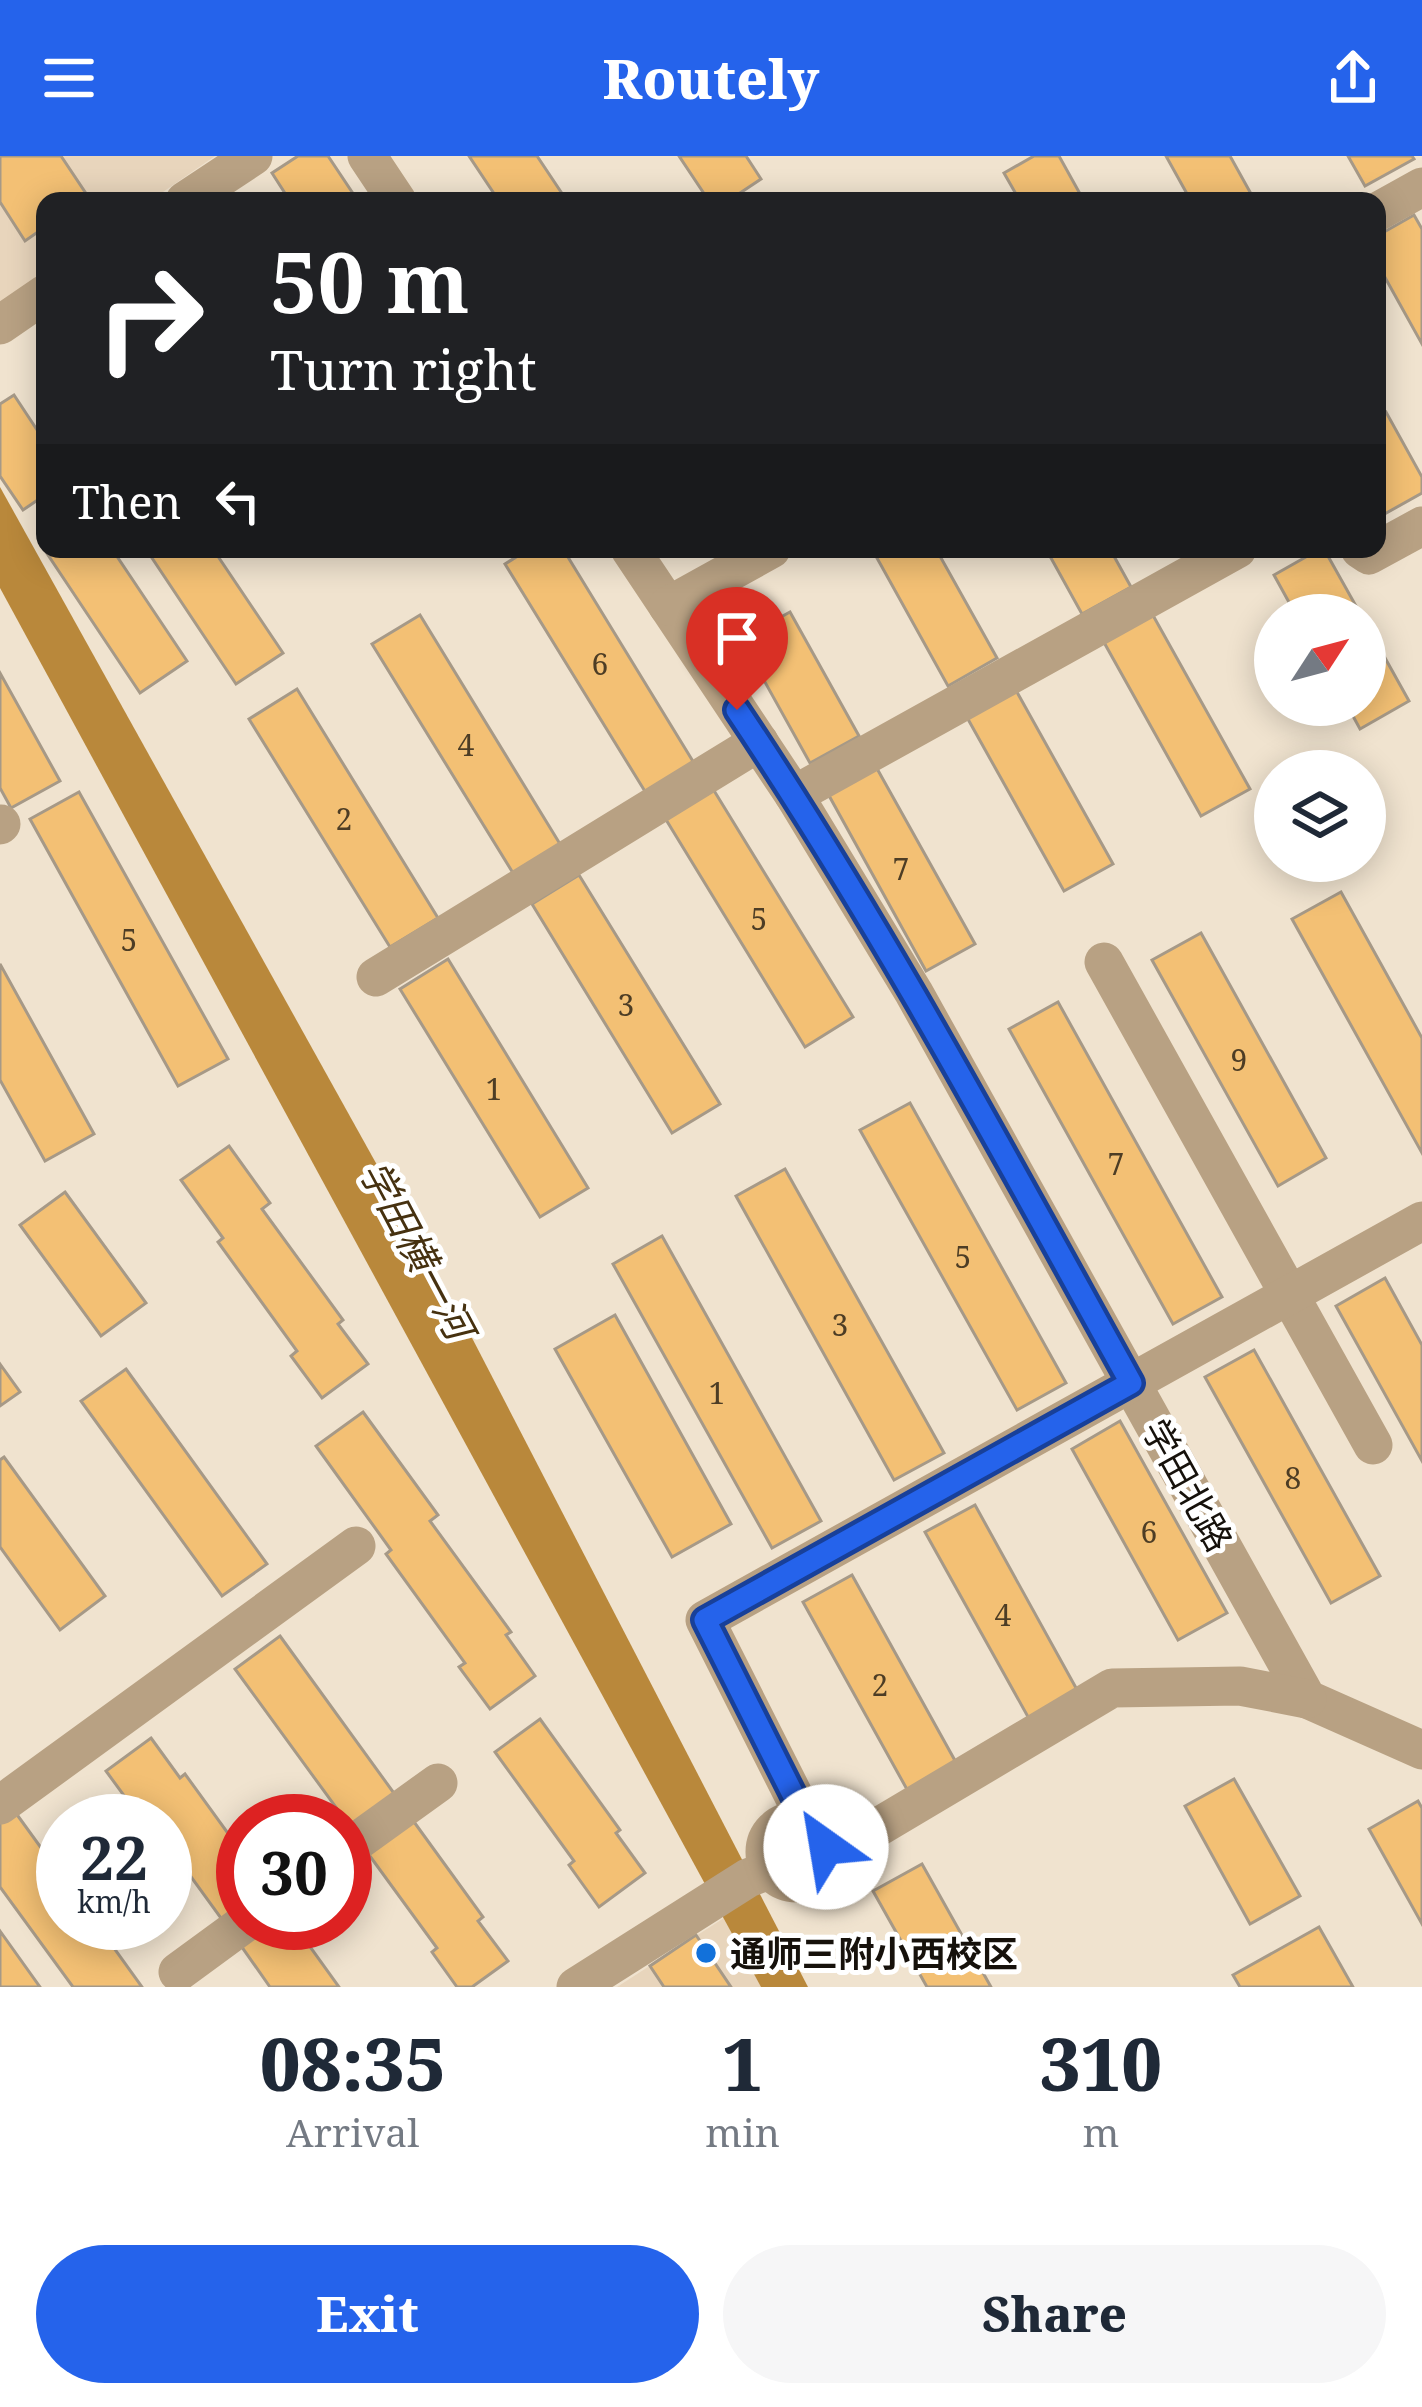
<!DOCTYPE html>
<html lang="en">
<head>
<meta charset="utf-8">
<style>
	body { margin:0; font-family:"Noto Serif","Noto Sans SC",serif; background:#f6f6f7; color:#1f2937; height:100vh; display:flex; flex-direction:column; font-size:45px; white-space:nowrap }
	* { box-sizing:border-box; margin:0 }
	p { font-size:39px; color:#747a83 }
	.icon { flex:none; width:66px; height:66px; fill:none; stroke:currentColor; stroke-width:2; stroke-linecap:round; stroke-linejoin:round }
	.map { position:relative; height:1831px; overflow:hidden }
	.drawer { display:flex; flex-direction:column; background:#fff; flex:1 }
	.drawer>* { flex:none }
	.hud { position:absolute; left:36px; top:36px; width:1350px; height:366px; border-radius:24px; box-shadow:0 6px 30px #0003; background:#202124; color:#fff; overflow:hidden }
	.needle { width:78px; rotate:54deg }
	.controls { position:absolute; left:1254px; top:438px; display:grid; gap:24px }
	.controls a { display:grid; place-items:center; width:132px; height:132px; border-radius:50%; background:#fff; box-shadow:0 6px 30px #0003; font-size:60px }
	.speed { position:absolute; left:36px; top:1638px; display:flex; gap:24px; font-size:60px; font-weight:700; text-align:center }
	.speed>* { display:grid; place-content:center; width:156px; height:156px; border-radius:50%; background:#fff; box-shadow:0 6px 30px #0003; line-height:1 }
	.speed small { font-size:30px; font-weight:400 }
	.speed .limit { border:18px solid #d22; background:#fff; color:#111 }
	.pin { position:absolute; display:grid; place-items:center; width:102px; height:102px; color:#fff; margin:-123px -51px; border-radius:50% 50% 50% 0; rotate:-45deg; box-shadow:0 0 12px #0007 }
	.pin .icon { rotate:45deg }
	.me { position:absolute; width:132px; margin:-66px; rotate:328deg; stroke-linejoin:round; filter:drop-shadow(0 0 9px #0008) }
	.turn { display:flex; align-items:center; gap:42px; height:252px; padding:0 36px; font-size:54px }
	.turn .icon { width:156px; height:156px; stroke-width:2.5 }
	.turn b { display:block; font-size:84px; line-height:102px }
	.then { display:flex; align-items:center; height:114px; padding:0 36px; background:#0003; gap:24px; font-size:45px }
	.eta { display:flex; justify-content:space-evenly; align-items:center; height:204px; text-align:center }
	.eta b { font-size:72px; font-weight:800; line-height:84px }
	.cta { display:flex; gap:24px; margin-top:auto; padding:24px 36px }
	.cta a { flex:1; height:138px; border-radius:72px; background:#2563eb; color:#fff; font-size:48px; font-weight:800; line-height:138px; text-align:center }
	.cta a+a { background:#f6f6f7; color:#1f2937 }
	header { display:flex; justify-content:space-between; align-items:center; height:156px; padding:0 36px; background:#2563eb; color:#fff; font-size:54px; font-weight:800 }
	.map>svg:first-child { display:block }
	.built { fill:#e8d5bc }
	.water { fill:#b9883b }
	.building { fill:#f3c074; stroke:#a69987; stroke-width:3 }
	.lines { fill:none; stroke-linecap:round; stroke-linejoin:round }
	.minor { stroke:#b8a183; stroke-width:39 }
	.route-casing { stroke:#184099; stroke-width:30 }
	.route { stroke:#2563eb; stroke-width:21 }
	.poi-dot { fill:#1271da; stroke:#fff; stroke-width:4.5 }
	.labels { text-anchor:middle; dominant-baseline:central; stroke-width:10; stroke-linejoin:round; paint-order:stroke }
	.number-label { font-size:30px; fill:#4d3d25 }
	.street-label { font-size:36px; fill:#16110b; stroke:#fff }
	.poi-label { font-size:36px; font-weight:bold; fill:#16110b; stroke:#fff; text-anchor:start }
	.water-label { font-size:39px; font-style:italic; fill:#463110; stroke:#fff }
</style>
</head>
<body>
<header><svg class="icon" aria-label="menu" viewBox="0 0 24 24"><path d="M4 6h16M4 12h16M4 18h16"/></svg>Routely<svg class="icon" aria-label="share" viewBox="0 0 24 24"><path d="M12 15V3M7 8l5-5 5 5M5 13v7h14v-7"/></svg></header>
<div class="map">
<svg width="1422" height="1831" viewBox="0 0 1422 1831">
	<rect width="100%" height="100%" fill="#f0e3cf"/>
	<g class="built">
		<path d="M0 0H215L150 45H45V117L0 148Z"/>
		<path d="M724 1762 761 1831H617Z"/>
	</g>
	<path class="water" d="M0 331 456 1151 808 1831H761L0 432Z"/>
	<g class="building">
		<path d="M0 0H61L89 42 45 45V71L25 85 0 46Z"/>
		<path d="M298 0H328L358 45H290L272 17Z"/>
		<path d="M469 0H537L567 45H499Z"/>
		<path d="M679 0H746L761 23 728 45H709Z"/>
		<path d="M1034 0H1059L1084 45H1020L1004 17Z"/>
		<path d="M1166 0H1230L1255 45H1191Z"/>
		<path d="M1348 0H1412L1414 3 1365 30Z"/>
		<path d="M1414 59 1422 73V188L1377 107V80Z"/>
		<path d="M14 239 45 286V339L23 354 0 320V248Z"/>
		<path d="M1377 252 1381 259 1386 256 1422 321V337L1381 360 1377 352Z"/>
		<path d="M45 384V393H112L187 505 140 537 40 387Z"/>
		<path d="M146 393H213L283 497 236 528Z"/>
		<path d="M529 393H563L694 607 646 637 505 408Z"/>
		<path d="M872 393H936L997 502 948 530Z"/>
		<path d="M1046 393H1110L1131 431 1082 458Z"/>
		<path d="M1320 393H1324L1361 459H1296L1274 419Z"/>
		<path d="M1150 454 1250 633 1201 660 1101 481Z"/>
		<path d="M790 456 859 580 810 607 741 483Z"/>
		<path d="M420 459 560 688 513 717 372 488Z"/>
		<path d="M1365 466 1409 545 1360 573 1347 549H1365Z"/>
		<path d="M0 517 60 625 11 652 0 632Z"/>
		<path d="M1013 529 1113 708 1064 735 964 556Z"/>
		<path d="M297 533 438 762 390 791 249 563Z"/>
		<path d="M875 609 975 788 926 815 827 636Z"/>
		<path d="M713 633 853 861 805 891 665 662Z"/>
		<path d="M79 636 228 903 178 930 30 663Z"/>
		<path d="M579 719 720 948 672 977 532 748Z"/>
		<path d="M1341 736 1422 882V997L1292 763Z"/>
		<path d="M1201 777 1326 1002 1278 1030 1152 804Z"/>
		<path d="M448 803 588 1032 540 1061 400 833Z"/>
		<path d="M0 808 94 978 45 1005 0 924Z"/>
		<path d="M1058 846 1222 1141 1173 1168 1009 873Z"/>
		<path d="M910 947 1066 1227 1017 1254 860 974Z"/>
		<path d="M229 990 270 1047 262 1053 343 1164 338 1168 368 1208 322 1242 291 1200 297 1195 218 1086 223 1082 181 1024Z"/>
		<path d="M785 1013 944 1297 894 1324 736 1040Z"/>
		<path d="M65 1036 146 1147 101 1180 20 1069Z"/>
		<path d="M662 1080 821 1365 772 1392 613 1108Z"/>
		<path d="M1385 1122 1422 1189V1305L1336 1150Z"/>
		<path d="M615 1159 731 1368 672 1401 555 1193Z"/>
		<path d="M1254 1194 1380 1420 1331 1447 1205 1221Z"/>
		<path d="M0 1208 20 1236 0 1250Z"/>
		<path d="M126 1213 267 1408 222 1440 81 1245Z"/>
		<path d="M363 1256 438 1359 430 1365 511 1476 506 1479 535 1520 490 1553 459 1511 465 1507 386 1398 391 1394 316 1290Z"/>
		<path d="M1120 1265 1227 1457 1178 1484 1072 1293Z"/>
		<path d="M4 1301 105 1440 60 1474 0 1391V1304Z"/>
		<path d="M975 1349 1081 1541 1032 1568 925 1376Z"/>
		<path d="M852 1419 958 1610 909 1637 803 1446Z"/>
		<path d="M280 1480 396 1640 351 1672 235 1513Z"/>
		<path d="M540 1563 620 1674 616 1677 645 1717 599 1751 569 1709 574 1705 495 1596Z"/>
		<path d="M151 1582 180 1622 185 1618 243 1698V1750L223 1765 165 1685V1665H150L141 1653 136 1656 106 1615Z"/>
		<path d="M1234 1623 1300 1740 1250 1768 1185 1650Z"/>
		<path d="M1418 1645 1422 1652V1768L1369 1673Z"/>
		<path d="M10 1649 63 1722V1767H96L142 1831H73L0 1731V1657Z"/>
		<path d="M409 1659 483 1761 478 1765 508 1805 472 1831H457L432 1796 437 1792 364 1692Z"/>
		<path d="M922 1708 991 1831H927L873 1735Z"/>
		<path d="M261 1767H293L339 1831H270L237 1784Z"/>
		<path d="M1319 1771 1353 1831H1240L1233 1819Z"/>
		<path d="M0 1775 40 1831H0Z"/>
		<path d="M696 1779 731 1831H664L650 1810Z"/>
	</g>
	<g class="lines">
		<g class="minor">
			<path d="M367 0 397 45"/>
			<path d="M185 45 253 0"/>
			<path d="M1377 56 1422 31"/>
			<path d="M0 169 45 138"/>
			<path d="M630 393 794 639 914 837 1307 1543 1422 1594"/>
			<path d="M1360 393 1369 399 1422 370"/>
			<path d="M668 450 771 393"/>
			<path d="M794 639 1237 393"/>
			<path d="M0 669 1 668"/>
			<path d="M1104 806 1373 1289"/>
			<path d="M376 821 759 586"/>
			<path d="M0 1649 356 1390"/>
			<circle cx="796" cy="1696" r="31"/>
			<path d="M808 1668 705 1464 1422 1065"/>
			<path d="M345 1694 438 1627"/>
			<path d="M826 1702 1112 1532 1240 1530 1307 1543"/>
			<path d="M178 1816 245 1767"/>
			<path d="M576 1831 748 1722 769 1714"/>
		</g>
	</g>
	<g class="lines">
		<defs>
			<path id="route" d="M737 554C882 770 1005 1000 1131 1227L705 1464 808 1668 823 1682 826 1691"/>
		</defs>
		<use href="#route" class="route-casing"/>
		<use href="#route" class="route"/>
	</g>
	<circle class="poi-dot" cx="706" cy="1797" r="12"/>
	<g class="labels">
		<g class="number-label">
			<text x="600" y="507">6</text>
			<text x="466" y="588">4</text>
			<text x="344" y="662">2</text>
			<text x="901" y="712">7</text>
			<text x="759" y="762">5</text>
			<text x="129" y="783">5</text>
			<text x="626" y="848">3</text>
			<text x="1239" y="903">9</text>
			<text x="494" y="932">1</text>
			<text x="1116" y="1007">7</text>
			<text x="963" y="1100">5</text>
			<text x="840" y="1168">3</text>
			<text x="717" y="1236">1</text>
			<text x="1293" y="1321">8</text>
			<text x="1149" y="1375">6</text>
			<text x="1003" y="1458">4</text>
			<text x="880" y="1528">2</text>
		</g>
		<g class="street-label">
			<text transform="translate(1188 1329) rotate(61)">学田北路</text>
		</g>
		<g class="poi-label">
			<text x="730" y="1797">通师三附小西校区</text>
		</g>
		<g class="water-label">
			<text transform="translate(418 1093) rotate(62)">学田横一河</text>
		</g>
	</g>
</svg>
<div class="controls">
<a><svg class="needle" viewBox="-14 -14 28 28"><path d="M0-13l5 13h-10z" fill="#e53935"/><path d="M0 13l5-13h-10z" fill="#747a83"/></svg></a>
<a><svg class="icon" aria-label="layers" viewBox="0 0 24 24"><path d="M12 4l9 5-9 5-9-5zM3 14l9 5 9-5"/></svg></a>
</div>
<div class="speed"><div>22<small>km/h</small></div><div class="limit">30</div></div>
<div class="pin" style="left:737px;top:554px;background:#d93025"><svg class="icon" aria-label="arrive" viewBox="0 0 24 24"><path d="M6 21V4h12l-3 4 3 4H6"/></svg></div>
<svg class="me" style="left:826px;top:1691px" viewBox="-20 -20 40 40"><circle r="19" fill="#fff"/><path d="M0-13L10 11 0 6-10 11z" fill="#2563eb"/></svg>
<div class="hud">
<div class="turn"><svg class="icon" aria-label="right" viewBox="0 0 24 24"><path d="M7 20v-9h11M14 6l5 5-5 5"/></svg><div><b>50 m</b>Turn right</div></div>
<div class="then">Then<svg class="icon" aria-label="left" viewBox="0 0 24 24"><path d="M17 20v-9H6M10 6l-5 5 5 5"/></svg></div>
</div>
</div>
<section class="drawer">
<div class="eta">
<div><b>08:35</b><p>Arrival</p></div>
<div><b>1</b><p>min</p></div>
<div><b>310</b><p>m</p></div>
</div>
<div class="cta"><a>Exit</a><a>Share</a></div>
</section>
</body>
</html>
